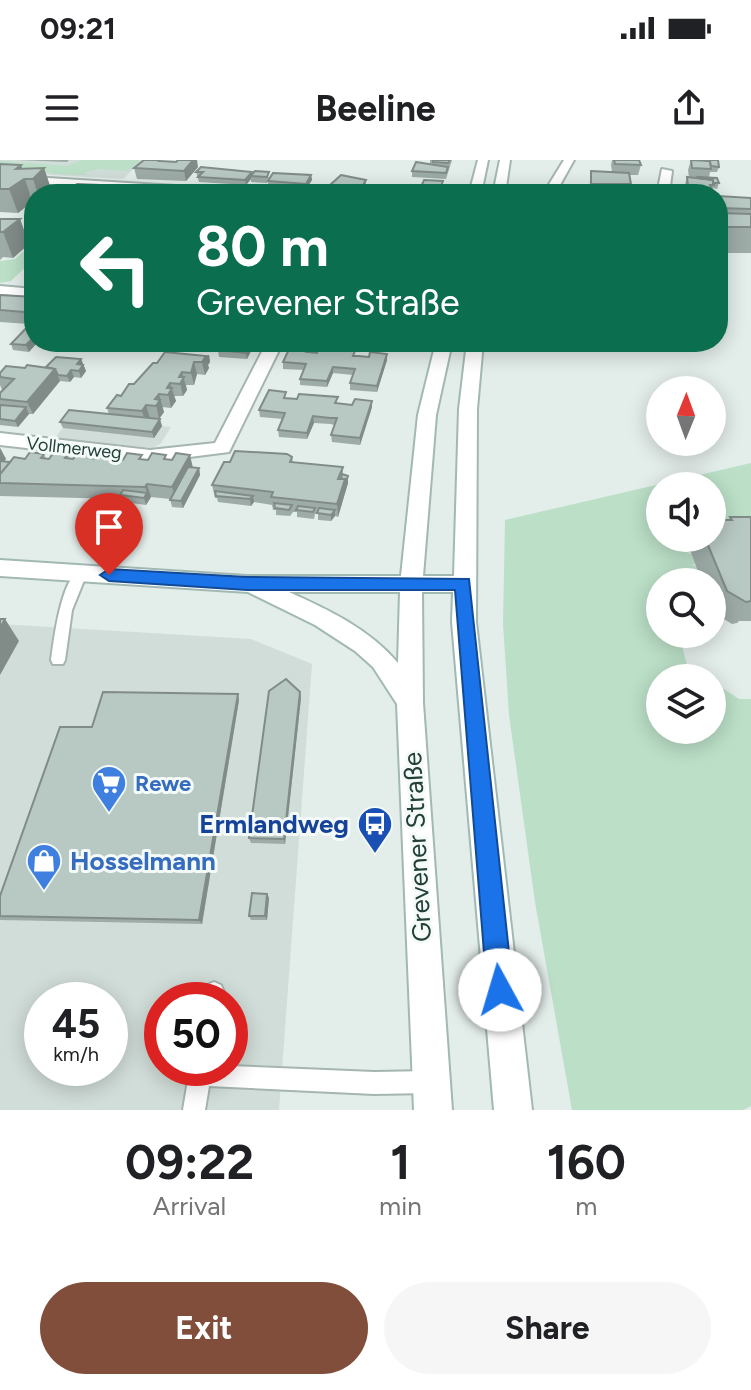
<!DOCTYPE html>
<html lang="en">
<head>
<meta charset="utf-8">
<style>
	body { margin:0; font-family:Figtree,sans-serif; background:#f6f6f6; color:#202124; height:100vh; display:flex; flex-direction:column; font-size:30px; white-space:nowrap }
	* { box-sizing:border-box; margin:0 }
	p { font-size:26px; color:#757577 }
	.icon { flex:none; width:44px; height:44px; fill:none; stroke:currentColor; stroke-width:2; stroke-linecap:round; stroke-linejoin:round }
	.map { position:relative; height:950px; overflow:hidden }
	.details { display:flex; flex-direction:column; background:#fff; flex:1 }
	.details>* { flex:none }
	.hud { position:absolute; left:24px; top:24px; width:704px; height:168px; border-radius:32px; box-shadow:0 4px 20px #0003; background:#0b6e4f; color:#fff; overflow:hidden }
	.needle { width:52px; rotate:1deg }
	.buttons { position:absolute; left:646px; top:216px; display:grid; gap:16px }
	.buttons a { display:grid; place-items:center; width:80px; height:80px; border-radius:50%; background:#fff; box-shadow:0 4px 20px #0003; font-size:40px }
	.speed { position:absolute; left:24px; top:822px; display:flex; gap:16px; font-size:40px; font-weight:700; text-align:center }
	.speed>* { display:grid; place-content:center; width:104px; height:104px; border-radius:50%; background:#fff; box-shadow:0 4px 20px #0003; line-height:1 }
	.speed small { font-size:20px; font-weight:400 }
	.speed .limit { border:12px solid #d22; background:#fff; color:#111 }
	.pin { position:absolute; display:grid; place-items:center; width:68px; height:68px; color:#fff; margin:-82px -34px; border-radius:50% 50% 50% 0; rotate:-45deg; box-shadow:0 0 8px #0007 }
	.pin .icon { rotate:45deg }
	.me { position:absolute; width:88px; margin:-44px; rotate:354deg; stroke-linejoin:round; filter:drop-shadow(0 0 6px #0008) }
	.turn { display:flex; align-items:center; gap:28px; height:168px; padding:0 40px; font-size:36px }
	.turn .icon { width:104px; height:104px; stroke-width:2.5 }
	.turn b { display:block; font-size:56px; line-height:68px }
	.eta { display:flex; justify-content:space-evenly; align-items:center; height:136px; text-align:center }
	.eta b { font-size:48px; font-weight:700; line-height:56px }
	.primary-button { display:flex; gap:16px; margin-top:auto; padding:16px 40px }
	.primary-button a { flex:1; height:92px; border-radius:48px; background:#804e3b; color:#fff; font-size:32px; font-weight:700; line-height:92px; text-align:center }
	.primary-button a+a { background:#f6f6f6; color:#202124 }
	.status { display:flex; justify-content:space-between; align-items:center; height:56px; padding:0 40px; background:#fff; direction:ltr }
	.status svg { height:22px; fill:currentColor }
	header { display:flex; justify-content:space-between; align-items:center; height:104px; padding:0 40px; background:#fff; font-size:36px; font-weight:700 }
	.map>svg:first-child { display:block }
	.built { fill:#d1ddd8; fill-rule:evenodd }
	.green { fill:#bbdfc7; fill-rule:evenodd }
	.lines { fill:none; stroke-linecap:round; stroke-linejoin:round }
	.lane-casing { stroke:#a5b5b1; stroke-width:4 }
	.street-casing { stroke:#a5b5b1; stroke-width:4 }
	.secondary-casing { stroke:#a1b9b2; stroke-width:4 }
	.lane { fill:#fff; fill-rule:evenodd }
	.street { fill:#fff; fill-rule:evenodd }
	.secondary { fill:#fff; fill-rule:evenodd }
	.wall { fill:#9eaca7 }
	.shaded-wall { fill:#818c88 }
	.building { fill:#b8c8c2; stroke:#818c88; stroke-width:2 }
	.route { fill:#1a73e8; stroke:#114b97; stroke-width:2 }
	.labels { text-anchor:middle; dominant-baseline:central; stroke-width:6; stroke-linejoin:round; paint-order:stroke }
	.far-street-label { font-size:18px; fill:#223f39; stroke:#f4faf7 }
	.shop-label { font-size:22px; font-weight:bold; fill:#366cbe; stroke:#f4faf7; text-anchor:start }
	.near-transit-label { font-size:26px; font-weight:bold; fill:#164399; stroke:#f4faf7; text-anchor:end }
	.near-street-label { font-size:26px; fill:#223f39; stroke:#f4faf7 }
	.near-shop-label { font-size:26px; font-weight:bold; fill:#366cbe; stroke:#f4faf7; text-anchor:start }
</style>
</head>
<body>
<div class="status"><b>09:21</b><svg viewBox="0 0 49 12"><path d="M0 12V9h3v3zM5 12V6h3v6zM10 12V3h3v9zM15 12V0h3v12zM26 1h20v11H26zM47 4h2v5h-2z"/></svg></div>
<header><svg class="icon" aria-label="menu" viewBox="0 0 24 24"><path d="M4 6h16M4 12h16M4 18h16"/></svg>Beeline<svg class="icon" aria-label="share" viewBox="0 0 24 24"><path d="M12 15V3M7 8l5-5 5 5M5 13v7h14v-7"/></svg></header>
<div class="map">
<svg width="751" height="950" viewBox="0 0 751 950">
	<rect width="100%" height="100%" fill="#e3ede9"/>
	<g class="built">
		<path d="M0 0H143L123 19 0 12Z"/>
		<path d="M72 256 171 267 161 283 153 288 55 278Z"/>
		<path d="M0 464 251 479 312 504 279 950H0ZM42 840H110V908H42ZM162 840H230V908H162Z"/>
	</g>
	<g class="green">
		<path d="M81 0H140L128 11 98 9 83 13 88 15 55 14 35 9 0 10V1L67 6Z"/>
		<path d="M32 84 34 99 11 121 0 123V101L15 99Z"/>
		<path d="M751 303V405L706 379 682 380 687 382 691 392 686 393 692 394 696 404 691 405 697 406 701 417H696L703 422H660V474H679L687 505 708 518H660V570H712V521L739 539H751V946L743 950H572L535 742 509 555 503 464 505 360ZM660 326H712V378H660Z"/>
	</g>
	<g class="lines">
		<defs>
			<g id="lane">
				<path d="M81 408 87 413 72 450 65 500 63 504H53L51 500C54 478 61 419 81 408Z"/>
				<path d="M214 822 221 825 224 832 223 840H203L207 825Z"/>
				<path d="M230 906 374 912 431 911 439 914 442 922 439 930 431 933 374 934 209 926 205 950H183L190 908H230Z"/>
			</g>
			<g id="street">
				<path d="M564 0H574L555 34H543Z"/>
				<path d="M662 9 672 11 669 34H657Z"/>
				<path d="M0 15 240 30 246 34H188L0 21Z"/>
				<path d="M0 126 34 129V137L0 134Z"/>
				<path d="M267 182H283L229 292 150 302 0 285V273L150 290 215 283Z"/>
			</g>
			<g id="secondary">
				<path d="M478 0H488L481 34H469Z"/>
				<path d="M500 0H510L505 34H493Z"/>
				<path d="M436 182H452L436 255 423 416H454L459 249 467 182H483L477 249 476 462 532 950H494L452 462 453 432H422L423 543 452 950H414L397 544 373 507 355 491 315 465 248 432 0 416V400L247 416H401L418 255ZM289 432H400L398 503C369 469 329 450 289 432Z"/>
			</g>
		</defs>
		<use href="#lane" class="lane-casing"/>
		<use href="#street" class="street-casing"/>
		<use href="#secondary" class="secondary-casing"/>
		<use href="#lane" class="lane"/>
		<use href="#street" class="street"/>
		<use href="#secondary" class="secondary"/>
	</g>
	<g class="wall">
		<path d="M17 0H69L67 2Z"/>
		<path d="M430 0H452L446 19 412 17V11L432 4 430 3Z"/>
		<path d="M612 0H639L641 5 638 15H630L631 24 629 34H586L589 31 591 11 612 12 611 5Z"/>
		<path d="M691 0 719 7 717 12H710L709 17 719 23 717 29 713 28 711 34H685L684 28 687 17 689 18 688 10Z"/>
		<path d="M165 2 198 7 186 21 137 19 134 8Z"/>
		<path d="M0 4 21 5 22 8H44L52 32 49 34H34V42H32L18 53 0 52Z"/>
		<path d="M196 12 252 15 269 17 268 21 311 15 312 20 306 29 268 26V21L267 23 251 22V19L246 25 199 22Z"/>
		<path d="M366 20V26L362 33 330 30V25Z"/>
		<path d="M443 27 440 34H391L392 32Z"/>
		<path d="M718 36 751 38V93H718Z"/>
		<path d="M0 59H20L29 84 13 98 3 97 0 100Z"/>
		<path d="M34 109V123L28 122 26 116Z"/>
		<path d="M0 135 34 137 29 164 0 162Z"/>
		<path d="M34 160 29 192 13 190 11 184Z"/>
		<path d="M78 182 71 191 55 189 52 183Z"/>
		<path d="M252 189 247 199 219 197 218 190Z"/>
		<path d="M308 192 387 200 377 232 350 230V223L353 215 333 213 327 227 300 225V219L304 210 283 209V202Z"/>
		<path d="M209 195 210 202 208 205 209 208 205 215 197 214 194 225H186L187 230 183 236H174L176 241 171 248 162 247 164 252 159 259 162 266 154 278 63 268 60 262 109 254 107 248 157 203Z"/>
		<path d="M81 199 86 211 81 218 74 217 70 222 60 221 33 254H29L18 267 0 265V233L3 230H2L0 225V213L25 208 46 207Z"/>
		<path d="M287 239 352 245 372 241V247L360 285 332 282 331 275 335 265 330 264 314 263 307 279 279 277 278 270 283 259 260 257 259 250Z"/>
		<path d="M0 288 6 299 4 301 10 302 44 294 46 299H49L68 294 70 299H167L193 308H199L200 315 183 348 172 347 170 339 151 337 146 345 123 342 121 339 0 336Z"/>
		<path d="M292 297 293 302 343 307V315L348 316V323L338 357 335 356 331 361 318 360V354H315L314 359 297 357V352H293L290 356 276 355V350H273L272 345 254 342 251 346 218 342 217 338H215L212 325 228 302Z"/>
		<path d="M730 357H751V461H739L737 463 732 464 714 453 712 447V422H702L686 379 687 378H712L724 360H728Z"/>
		<path d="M301 538 285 684 251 683 249 678Z"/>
		<path d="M239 540 202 764 0 760V736L92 567Z"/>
		<path d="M267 734 269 738 267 760H251L249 756Z"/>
	</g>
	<g class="shaded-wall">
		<path d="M193 0H197L198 7 186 21 184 11Z"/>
		<path d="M21 5 32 42 18 53 9 29 16 9Z"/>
		<path d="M44 8 52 32 49 34H38L33 19Z"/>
		<path d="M252 12V16H251V19L246 25 245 20Z"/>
		<path d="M311 15 312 20 306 29V24Z"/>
		<path d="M20 59 29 84 13 98 3 72Z"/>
		<path d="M34 143V160L29 164 24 152Z"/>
		<path d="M34 177V182H38L29 192 26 185Z"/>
		<path d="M70 182H78L71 191 68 184Z"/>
		<path d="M251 183 252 189 247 199 246 193Z"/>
		<path d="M387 194V200L377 232V226Z"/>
		<path d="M209 195 210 202 208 205 209 208 205 215 202 202 206 196Z"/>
		<path d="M81 199 86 211 81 218 77 204Z"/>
		<path d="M194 202 197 214 194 225 191 213Z"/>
		<path d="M333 207V213L327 227V221Z"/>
		<path d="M55 209 60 221 33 254 27 242Z"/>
		<path d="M71 210 74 217 70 222 67 216Z"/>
		<path d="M182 212 187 230 183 236 179 217Z"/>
		<path d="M170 223 176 241 171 248 167 228Z"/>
		<path d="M159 234 164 252 159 259 155 239Z"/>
		<path d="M372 241V247L360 285V278Z"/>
		<path d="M146 245 150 258 146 264 142 251Z"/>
		<path d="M26 247 29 254 18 267 15 261Z"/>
		<path d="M313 256 314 263 307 279V273Z"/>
		<path d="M160 259 162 266 154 278 152 272Z"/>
		<path d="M0 288 6 299 0 306Z"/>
		<path d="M190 295 193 308 176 340 172 327Z"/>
		<path d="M199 308 200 315 183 348 181 341Z"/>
		<path d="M348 316V323L338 357 337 344 345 319Z"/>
		<path d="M147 324 151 337 146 345 144 338 147 333 145 327Z"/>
		<path d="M253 336 254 342 251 346 250 339Z"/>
		<path d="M335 350V356L331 361V355Z"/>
		<path d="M5 459 19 481 0 515V468Z"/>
		<path d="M300 532 301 538 285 684 284 679Z"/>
		<path d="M238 534 239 540 202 764 199 760Z"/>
		<path d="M267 734 269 738 267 760 265 756Z"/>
	</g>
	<g class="building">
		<path d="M144 0H160L159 1 176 2 178 0H193L184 11 134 8Z"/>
		<path d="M433 0H450L448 3 433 2Z"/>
		<path d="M614 0H639L641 5 615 4Z"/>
		<path d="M691 0 710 1 711 9 692 8Z"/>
		<path d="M704 0H718L719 7 711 6 710 1Z"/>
		<path d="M416 2 448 7 446 13 412 11Z"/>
		<path d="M0 4 21 5 16 9 44 8 33 19H24L9 29H0Z"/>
		<path d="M201 7 252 12 245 20 198 17 203 12H196Z"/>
		<path d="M255 11 269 12 267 17 251 16Z"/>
		<path d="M591 11 629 13 631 24H591Z"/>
		<path d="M273 13 311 15 306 24 268 21Z"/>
		<path d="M341 15 366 20 362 27 330 25Z"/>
		<path d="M687 17 713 20 714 25H710L711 28 688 26Z"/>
		<path d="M698 17 717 18 719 23H713V20L699 18Z"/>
		<path d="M424 20 443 21 438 34 392 32 393 27H421Z"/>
		<path d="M77 24 98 25 94 29 124 28 119 34H65Z"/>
		<path d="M587 31 609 34H586Z"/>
		<path d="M718 36 751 38V49L718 48Z"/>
		<path d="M718 53 751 54V67H718Z"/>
		<path d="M0 59H20L3 72H0Z"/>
		<path d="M34 109V117L26 116Z"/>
		<path d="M0 135 34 137V143L24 152 0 150Z"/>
		<path d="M34 160V177L26 185 11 184Z"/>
		<path d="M53 182H70L68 184 52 183Z"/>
		<path d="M223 182H240L251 183 246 193 218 190Z"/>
		<path d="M291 185 308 187 306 192 317 193 319 188 355 191 353 196H358L369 197 370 192 387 194 377 226 350 223 355 209 333 207 327 221 300 219 306 204 283 202Z"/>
		<path d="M165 192 206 196 202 202H194L191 213 182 212 179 217H184L180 224 170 223 167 228H172L168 235 159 234 155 239 160 240 156 246 146 245 142 251 107 248 117 235 121 236 129 224H134L153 203H157Z"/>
		<path d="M56 197 81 199 77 204 83 205 79 211 71 210 67 216 58 215 55 209 46 207Z"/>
		<path d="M27 205 55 209 27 242 0 239V233L14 219 0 217V213L6 206 25 208Z"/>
		<path d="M269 230 286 232 284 238 297 239 299 234 338 237 335 243 352 245 355 239 372 241 360 278 331 275 337 258H330L313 256 307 273 278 270 285 253 259 250Z"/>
		<path d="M0 245 26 247 15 261 0 259Z"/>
		<path d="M69 250 160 259 152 272 60 262Z"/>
		<path d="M235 291 287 294 292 297 290 302 343 307 338 319H345L337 344 271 337 273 332 212 325 224 302H230Z"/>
		<path d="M30 292 44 294 41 298 49 299 54 292 68 294 65 298 73 299 78 293 92 294 89 298 97 299 102 293 117 294 114 299 123 300 127 293 142 295 139 299 148 300 152 293 166 295 164 299 172 300 176 293 190 295 172 327 147 324 145 327 0 323V314L14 297 25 299Z"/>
		<path d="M0 301 10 302 0 314Z"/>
		<path d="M188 307 199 308 181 341 170 340Z"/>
		<path d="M342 314 348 316 345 325V319H341Z"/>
		<path d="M123 330 147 333 144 338 120 335Z"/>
		<path d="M215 331 253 336 250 339 216 336Z"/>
		<path d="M274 343 292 345 289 350 275 348Z"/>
		<path d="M298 346 315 348 313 352 296 350Z"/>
		<path d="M319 348 335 350 331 355 317 353Z"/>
		<path d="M718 356 724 360H732L730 357H751V441L746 442 727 431 705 378H712V357Z"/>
		<path d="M0 459H5L0 468Z"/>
		<path d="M286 519 300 532 284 679 249 678 269 531Z"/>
		<path d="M103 532 238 534 199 760 0 756V736L60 567H92Z"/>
		<path d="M252 733 267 734 265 756H249Z"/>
	</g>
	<path class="route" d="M109 409 247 417 469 419 513 830 509 839 500 843 491 839 487 830 455 430H247L109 421 100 415Z"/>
	<defs>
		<symbol id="supermarket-pin" viewBox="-11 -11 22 30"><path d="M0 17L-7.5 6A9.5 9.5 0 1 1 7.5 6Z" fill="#3f7fe0" stroke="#f4faf7"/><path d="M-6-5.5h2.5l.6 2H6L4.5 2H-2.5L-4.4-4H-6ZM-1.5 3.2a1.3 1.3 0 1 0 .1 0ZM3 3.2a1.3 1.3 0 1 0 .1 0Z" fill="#fff"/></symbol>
		<symbol id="bus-pin" viewBox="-11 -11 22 30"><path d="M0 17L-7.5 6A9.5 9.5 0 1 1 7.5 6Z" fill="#1a4fb4" stroke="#f4faf7"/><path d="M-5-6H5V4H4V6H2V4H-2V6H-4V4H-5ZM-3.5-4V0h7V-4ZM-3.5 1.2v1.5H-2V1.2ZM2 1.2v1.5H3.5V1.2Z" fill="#fff"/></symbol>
		<symbol id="shop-pin" viewBox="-11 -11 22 30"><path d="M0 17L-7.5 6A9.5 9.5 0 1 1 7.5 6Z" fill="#3f7fe0" stroke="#f4faf7"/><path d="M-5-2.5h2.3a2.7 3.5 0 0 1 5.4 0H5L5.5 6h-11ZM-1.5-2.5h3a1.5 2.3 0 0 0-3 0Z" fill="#fff"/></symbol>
	</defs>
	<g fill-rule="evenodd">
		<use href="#supermarket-pin" x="89" y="603" width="40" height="54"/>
		<use href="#bus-pin" x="355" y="644" width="40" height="54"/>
		<use href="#shop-pin" x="24" y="681" width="40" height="54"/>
	</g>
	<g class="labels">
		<g class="far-street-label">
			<text transform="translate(74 288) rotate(6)">Vollmerweg</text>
		</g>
		<g class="shop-label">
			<text x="135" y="623">Rewe</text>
		</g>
		<g class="near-transit-label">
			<text x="349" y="664">Ermlandweg</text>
		</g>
		<g class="near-street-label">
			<text transform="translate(417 687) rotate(-93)">Grevener Straße</text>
		</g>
		<g class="near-shop-label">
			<text x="70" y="701">Hosselmann</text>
		</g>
	</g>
</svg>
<div class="buttons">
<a><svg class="needle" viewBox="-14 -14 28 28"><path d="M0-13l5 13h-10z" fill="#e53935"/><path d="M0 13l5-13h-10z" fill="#757577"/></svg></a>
<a><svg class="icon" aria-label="sound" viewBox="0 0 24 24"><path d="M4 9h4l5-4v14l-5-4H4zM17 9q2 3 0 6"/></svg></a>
<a><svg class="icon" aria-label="search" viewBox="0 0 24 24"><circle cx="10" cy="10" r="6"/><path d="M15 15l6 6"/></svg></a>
<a><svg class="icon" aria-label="layers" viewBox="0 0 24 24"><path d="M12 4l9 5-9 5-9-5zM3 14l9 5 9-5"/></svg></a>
</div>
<div class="speed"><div>45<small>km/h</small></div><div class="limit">50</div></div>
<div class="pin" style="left:109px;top:415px;background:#d93025"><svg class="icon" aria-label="arrive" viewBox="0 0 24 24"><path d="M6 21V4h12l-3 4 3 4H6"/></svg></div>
<svg class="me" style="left:500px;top:830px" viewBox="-20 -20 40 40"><circle r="19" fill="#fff"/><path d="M0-13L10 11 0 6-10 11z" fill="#1a73e8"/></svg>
<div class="hud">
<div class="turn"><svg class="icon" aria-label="left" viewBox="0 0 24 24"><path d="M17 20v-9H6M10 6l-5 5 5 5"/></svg><div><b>80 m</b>Grevener Straße</div></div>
</div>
</div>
<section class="details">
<div class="eta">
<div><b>09:22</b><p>Arrival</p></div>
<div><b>1</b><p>min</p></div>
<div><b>160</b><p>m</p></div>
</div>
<div class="primary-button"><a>Exit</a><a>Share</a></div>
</section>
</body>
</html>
